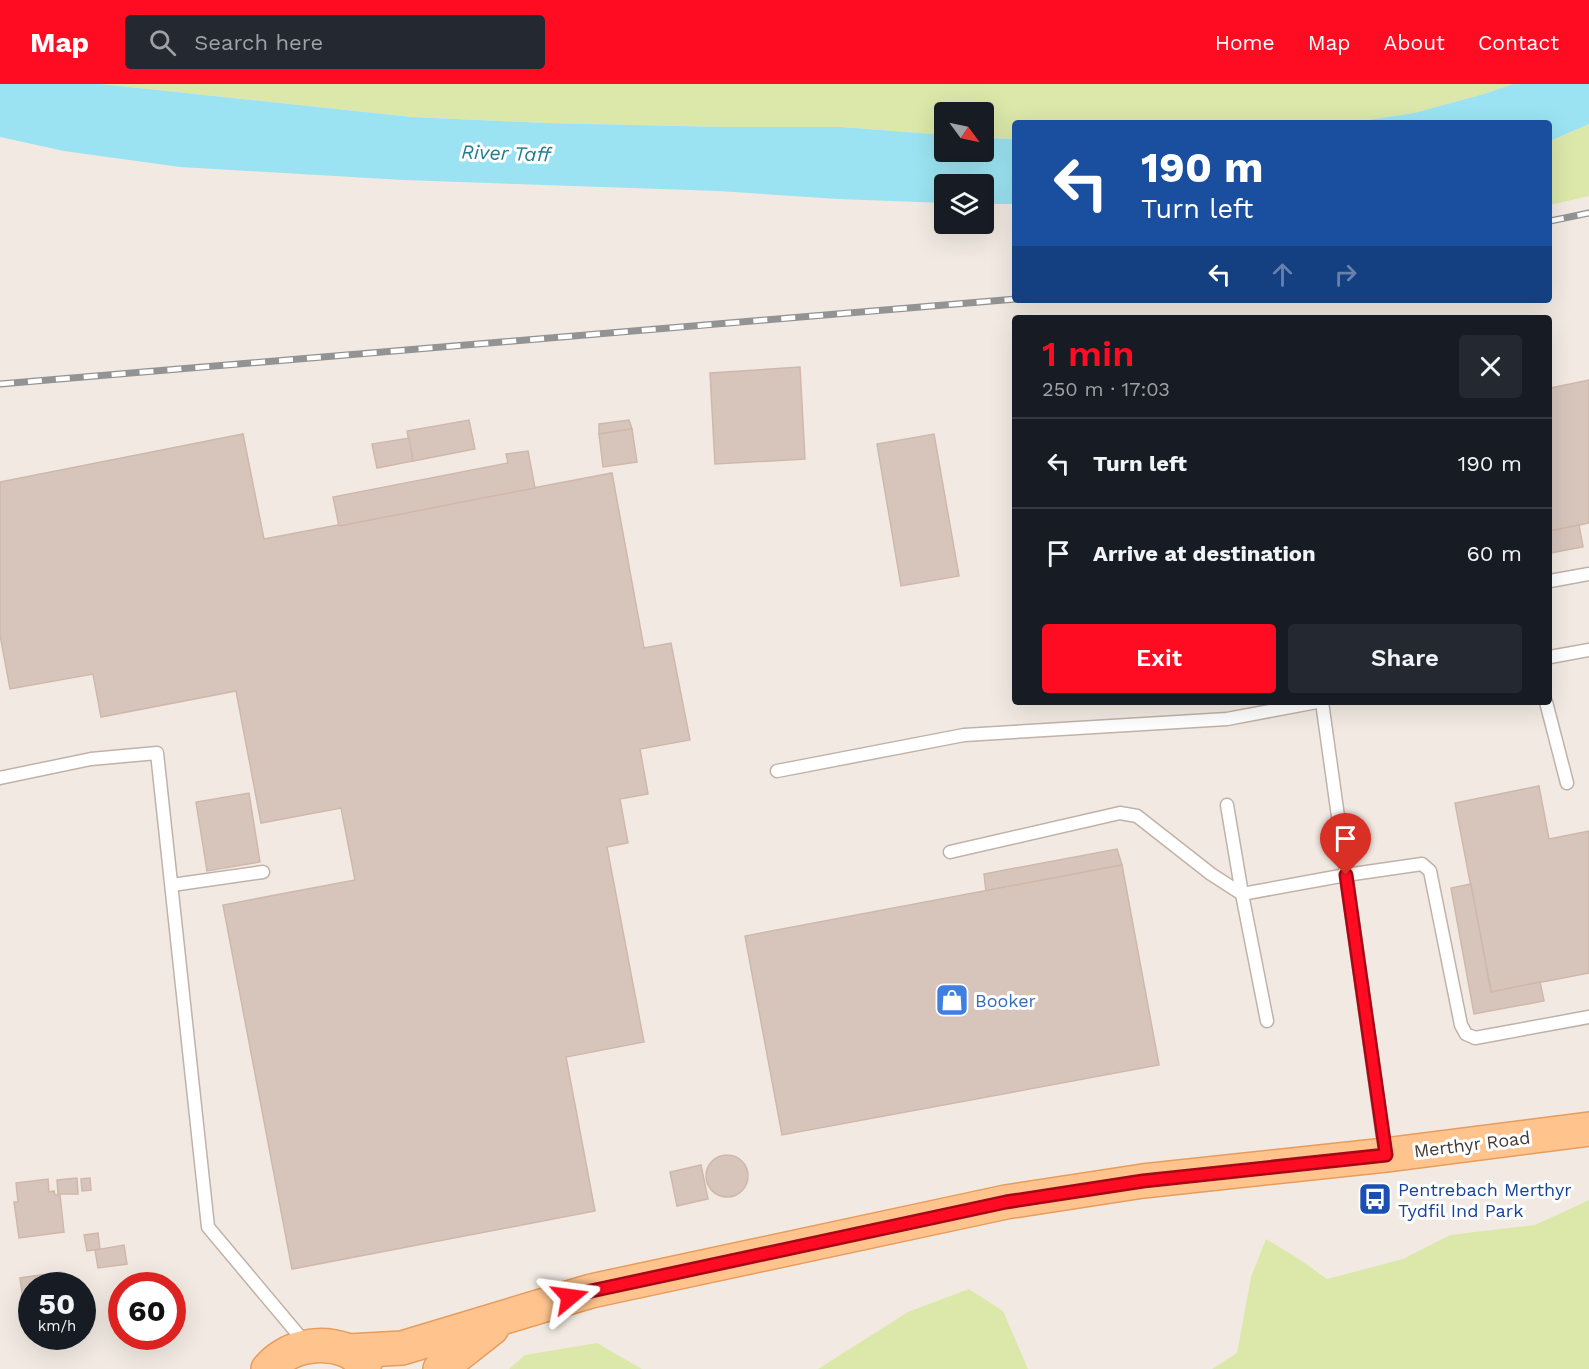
<!DOCTYPE html>
<html lang="en">
<head>
<meta charset="utf-8">
<style>
	body { margin:0; font-family:"Work Sans",sans-serif; background:#242831; color:#f1f3f6; height:100vh; display:flex; flex-direction:column; font-size:22px; white-space:nowrap }
	* { box-sizing:border-box; margin:0 }
	p { font-size:20px; color:#9ea1a6 }
	.icon { flex:none; width:33px; height:33px; fill:none; stroke:currentColor; stroke-width:2; stroke-linecap:round; stroke-linejoin:round }
	.map { position:relative; flex:1; overflow:hidden }
	.side { position:absolute; left:1012px; top:231px; width:540px; height:390px; display:flex; flex-direction:column; background:#171b24; border-radius:6px; box-shadow:0 6px 24px #0002 }
	.side>* { flex:none }
	.banner { position:absolute; left:1012px; top:36px; width:540px; height:183px; border-radius:6px; box-shadow:0 6px 24px #0002; background:#1a4fa0; color:#fff; overflow:hidden }
	.needle { width:39px; rotate:123deg }
	.tools { position:absolute; left:934px; top:18px; display:grid; gap:12px }
	.tools a { display:grid; place-items:center; width:60px; height:60px; border-radius:6px; background:#171b24; box-shadow:0 6px 24px #0002; font-size:30px }
	.speed { position:absolute; left:18px; top:1188px; display:flex; gap:12px; font-size:30px; font-weight:700; text-align:center }
	.speed>* { display:grid; place-content:center; width:78px; height:78px; border-radius:50%; background:#171b24; box-shadow:0 6px 24px #0002; line-height:1 }
	.speed small { font-size:15px; font-weight:400 }
	.speed .limit { border:9px solid #d22; background:#fff; color:#111 }
	.pin { position:absolute; display:grid; place-items:center; width:51px; height:51px; color:#fff; margin:-62px -26px; border-radius:50% 50% 50% 0; rotate:-45deg; box-shadow:0 0 6px #0007 }
	.pin .icon { rotate:45deg }
	.me { position:absolute; width:66px; margin:-33px; rotate:74deg; stroke-linejoin:round; filter:drop-shadow(0 0 4px #0008) }
	.turn { display:flex; align-items:center; gap:21px; height:126px; padding:0 30px; font-size:27px }
	.turn .icon { width:78px; height:78px; stroke-width:2.5 }
	.turn b { display:block; font-size:42px; line-height:51px }
	.lanes { display:flex; align-items:center; height:57px; padding:0 30px; background:#0003; justify-content:center; gap:30px; direction:ltr }
	.lanes .off { opacity:.35 }
	.round { display:grid; place-items:center; flex:none; width:63px; height:63px; border-radius:6px; background:#242831 }
	.overview { display:flex; align-items:center; justify-content:space-between; height:102px; padding:0 30px }
	h1 { font-size:36px; font-weight:600; line-height:45px; color:#ff0c22 }
	.primary-button { display:flex; gap:12px; margin-top:auto; padding:12px 30px }
	.primary-button a { flex:1; height:69px; border-radius:6px; background:#ff0c22; color:#fff; font-size:24px; font-weight:600; line-height:69px; text-align:center }
	.primary-button a+a { background:#242831; color:#f1f3f6 }
	ul { padding:0; list-style:none }
	li { display:flex; align-items:center; gap:18px; height:90px; padding:0 30px; border-top:2px solid #363941 }
	li div { flex:1 }
	li b { display:block; font-size:22px }
	li em { font-style:normal }
	header { display:flex; align-items:center; gap:36px; box-sizing:border-box; height:84px; padding:0 30px; background:#ff0c22; color:#fff }
	header strong { font-size:28px }
	nav { display:flex; gap:33px; margin-inline-start:auto; font-size:21px }
	.search { width:420px; height:54px; background:#242831; display:flex; align-items:center; gap:15px; box-sizing:border-box; padding:0 21px; border-radius:6px; color:#9ea1a6; font-size:22px }
	.map>svg:first-child { display:block }
	.green { fill:#dbe8a9 }
	.water { fill:#9be3f2 }
	.building { fill:#d7c5bb; stroke:#cfb8ab; stroke-width:1.5 }
	.lines { fill:none; stroke-linecap:round; stroke-linejoin:round }
	.lane-casing { stroke:#c0b2a8; stroke-width:15 }
	.primary-casing { stroke:#e79c5b; stroke-width:36 }
	.lane { stroke:#fff; stroke-width:12 }
	.primary { stroke:#ffc48e; stroke-width:33 }
	.rail-casing { stroke:#939393; stroke-width:7 }
	.rail { stroke:#fff; stroke-width:4.5; stroke-dasharray:14; stroke-linecap:butt }
	.route-casing { stroke:#a60816; stroke-width:15 }
	.route { stroke:#ff0c22; stroke-width:10 }
	.labels { text-anchor:middle; dominant-baseline:central; stroke-width:6; stroke-linejoin:round; paint-order:stroke }
	.shop-label { font-size:18px; fill:#366cbe; stroke:#fff; text-anchor:start }
	.street-label { font-size:18px; fill:#443933; stroke:#fff }
	.transit-label { font-size:18px; fill:#164399; stroke:#fff; text-anchor:start }
	.water-label { font-size:20px; font-style:italic; fill:#247e92; stroke:#fff }
</style>
</head>
<body>
<header>
<strong>Map</strong>
<div class="search"><svg class="icon" aria-label="search" viewBox="0 0 24 24"><circle cx="10" cy="10" r="6"/><path d="M15 15l6 6"/></svg>Search here</div>
<nav><a>Home</a><a>Map</a><a>About</a><a>Contact</a></nav>
</header>
<div class="map">
<svg width="1589" height="1285" viewBox="0 0 1589 1285">
	<rect width="100%" height="100%" fill="#f2eae2"/>
	<g class="green">
		<path d="M101 0H1513L1484 10 1414 29 1348 39H1016L1015 55 984 54V28H945V51L841 43H724L545 39 412 33Z"/>
		<path d="M1589 40V112L1550 121V57Z"/>
		<path d="M1589 1116V1285H1212L1237 1269 1251 1193 1266 1155 1299 1175 1327 1195 1403 1175 1450 1151 1535 1141Z"/>
		<path d="M969 1205 1003 1227 1028 1285H818L908 1228Z"/>
		<path d="M597 1259 642 1285H509L525 1271Z"/>
	</g>
	<g class="water">
		<path d="M0 0H101L412 33 545 39 724 43H841L945 51V68H984V54L1015 55V120H984V100H945V119L838 115 718 107 403 96 180 83 64 67 0 53Z"/>
		<path d="M1513 0H1589V40L1550 57V39H1348L1414 29 1484 10Z"/>
	</g>
	<g class="building">
		<path d="M800 283 805 375 715 380 710 289Z"/>
		<path d="M1589 296V439L1550 447V304Z"/>
		<path d="M469 336 475 365 413 377 407 347Z"/>
		<path d="M629 336 632 345 599 350V340Z"/>
		<path d="M632 345 637 378 603 383 599 350Z"/>
		<path d="M243 350 264 455 612 389 644 564 671 559 690 656 640 665 648 710 620 715 628 759 607 763 644 958 566 973 595 1127 292 1185 223 821 355 796 341 724 261 739 236 607 101 633 93 590 10 605 0 551V398Z"/>
		<path d="M934 350 959 492 901 502 877 360Z"/>
		<path d="M409 354 413 377 377 384 372 360Z"/>
		<path d="M528 367 535 404 339 442 333 413 508 379 506 370Z"/>
		<path d="M1579 441 1583 463 1550 469V447Z"/>
		<path d="M1539 702 1549 755 1589 747V889L1491 908 1455 719Z"/>
		<path d="M249 709 260 778 207 787 196 718Z"/>
		<path d="M1117 765 1122 781 986 807 984 790Z"/>
		<path d="M1122 781 1159 981 782 1051 745 852Z"/>
		<path d="M1471 800 1491 908 1540 898 1544 917 1474 930 1451 804Z"/>
		<circle cx="727" cy="1092" r="21"/>
		<path d="M701 1081 708 1115 677 1122 670 1088Z"/>
		<path d="M77 1094 78 1110H58L57 1096Z"/>
		<path d="M90 1094 91 1106 82 1107 81 1095Z"/>
		<path d="M48 1095 49 1108 54 1107 55 1111H60L64 1148 19 1154 14 1118H18L16 1099Z"/>
		<path d="M98 1149 100 1165 87 1167 84 1151Z"/>
		<path d="M124 1161 127 1180 98 1184 95 1166Z"/>
		<path d="M61 1188 63 1202H32V1251L28 1252 20 1194Z"/>
	</g>
	<g class="lines">
		<defs>
			<g id="lane">
				<path d="M1550 497 1589 490"/>
				<path d="M1550 573 1589 566"/>
				<path d="M1322 618 1385 1068"/>
				<path d="M1546 618 1567 699"/>
				<path d="M777 687 964 651 1227 635 1317 618"/>
				<path d="M0 694 91 675 157 669 208 1143 307 1261"/>
				<path d="M1227 721 1242 810 1267 937"/>
				<path d="M950 768 1120 729 1137 732 1211 790 1242 810 1346 791 1422 780 1430 787 1461 941 1466 950 1475 954 1589 933"/>
				<path d="M172 801 263 788"/>
			</g>
			<g id="primary">
				<path d="M348 1267 402 1264 591 1207 1006 1118 1143 1097 1386 1071 1589 1045"/>
				<path d="M268 1285C287 1263 318 1256 346 1266 353 1269 359 1275 365 1279"/>
				<path d="M440 1285 492 1244"/>
			</g>
		</defs>
		<use href="#lane" class="lane-casing"/>
		<use href="#primary" class="primary-casing"/>
		<use href="#lane" class="lane"/>
		<use href="#primary" class="primary"/>
		<defs>
			<g id="rail">
				<path d="M1550 137 1589 129"/>
				<path d="M0 300 1016 215"/>
			</g>
		</defs>
		<use href="#rail" class="rail-casing"/>
		<use href="#rail" class="rail"/>
	</g>
	<g class="lines">
		<defs>
			<path id="route" d="M570 1213 591 1207 1006 1118 1143 1097 1386 1071 1346 791"/>
		</defs>
		<use href="#route" class="route-casing"/>
		<use href="#route" class="route"/>
	</g>
	<defs>
		<symbol id="shop-square" viewBox="-11 -11 22 22"><rect x="-9" y="-9" width="18" height="18" rx="4" fill="#3f7fe0" stroke="#fff"/><path d="M-5-2.5h2.3a2.7 3.5 0 0 1 5.4 0H5L5.5 6h-11ZM-1.5-2.5h3a1.5 2.3 0 0 0-3 0Z" fill="#fff"/></symbol>
		<symbol id="bus-square" viewBox="-11 -11 22 22"><rect x="-9" y="-9" width="18" height="18" rx="4" fill="#1a4fb4" stroke="#fff"/><path d="M-5-6H5V4H4V6H2V4H-2V6H-4V4H-5ZM-3.5-4V0h7V-4ZM-3.5 1.2v1.5H-2V1.2ZM2 1.2v1.5H3.5V1.2Z" fill="#fff"/></symbol>
	</defs>
	<g fill-rule="evenodd">
		<use href="#shop-square" x="933" y="897" width="38" height="38"/>
		<use href="#bus-square" x="1356" y="1096" width="38" height="38"/>
	</g>
	<g class="labels">
		<g class="shop-label">
			<text x="975" y="916">Booker</text>
		</g>
		<g class="street-label">
			<text transform="translate(1472 1060) rotate(-7)">Merthyr Road</text>
		</g>
		<g class="transit-label">
			<text x="1398" y="1105">Pentrebach Merthyr<tspan x="1398" dy="21">Tydfil Ind Park</tspan></text>
		</g>
		<g class="water-label">
			<text transform="translate(506 69) rotate(2)">River Taff</text>
		</g>
	</g>
</svg>
<div class="tools">
<a><svg class="needle" viewBox="-14 -14 28 28"><path d="M0-13l5 13h-10z" fill="#e53935"/><path d="M0 13l5-13h-10z" fill="#9ea1a6"/></svg></a>
<a><svg class="icon" aria-label="layers" viewBox="0 0 24 24"><path d="M12 4l9 5-9 5-9-5zM3 14l9 5 9-5"/></svg></a>
</div>
<div class="speed"><div>50<small>km/h</small></div><div class="limit">60</div></div>
<div class="pin" style="left:1346px;top:791px;background:#d93025"><svg class="icon" aria-label="arrive" viewBox="0 0 24 24"><path d="M6 21V4h12l-3 4 3 4H6"/></svg></div>
<svg class="me" style="left:570px;top:1213px" viewBox="-20 -20 40 40"><path d="M0-17L14 15 0 8-14 15z" fill="#ff0c22" stroke="#fff" stroke-width="4"/></svg>
<div class="banner">
<div class="turn"><svg class="icon" aria-label="left" viewBox="0 0 24 24"><path d="M17 20v-9H6M10 6l-5 5 5 5"/></svg><div><b>190 m</b>Turn left</div></div>
<div class="lanes"><svg class="icon" aria-label="left" viewBox="0 0 24 24"><path d="M17 20v-9H6M10 6l-5 5 5 5"/></svg><svg class="icon off" aria-label="ahead" viewBox="0 0 24 24"><path d="M12 20V5M6 11l6-6 6 6"/></svg><svg class="icon off" aria-label="right" viewBox="0 0 24 24"><path d="M7 20v-9h11M14 6l5 5-5 5"/></svg></div>
</div>
<section class="side">
<div class="overview"><div><h1>1 min</h1><p>250 m · 17:03</p></div><a class="round"><svg class="icon" aria-label="close" viewBox="0 0 24 24"><path d="M6 6l12 12M18 6L6 18"/></svg></a></div>
<ul>
<li><svg class="icon" aria-label="left" viewBox="0 0 24 24"><path d="M17 20v-9H6M10 6l-5 5 5 5"/></svg><div><b>Turn left</b></div><em>190 m</em></li>
<li><svg class="icon" aria-label="arrive" viewBox="0 0 24 24"><path d="M6 21V4h12l-3 4 3 4H6"/></svg><div><b>Arrive at destination</b></div><em>60 m</em></li>
</ul>
<div class="primary-button"><a>Exit</a><a>Share</a></div>
</section>
</div>
</body>
</html>
